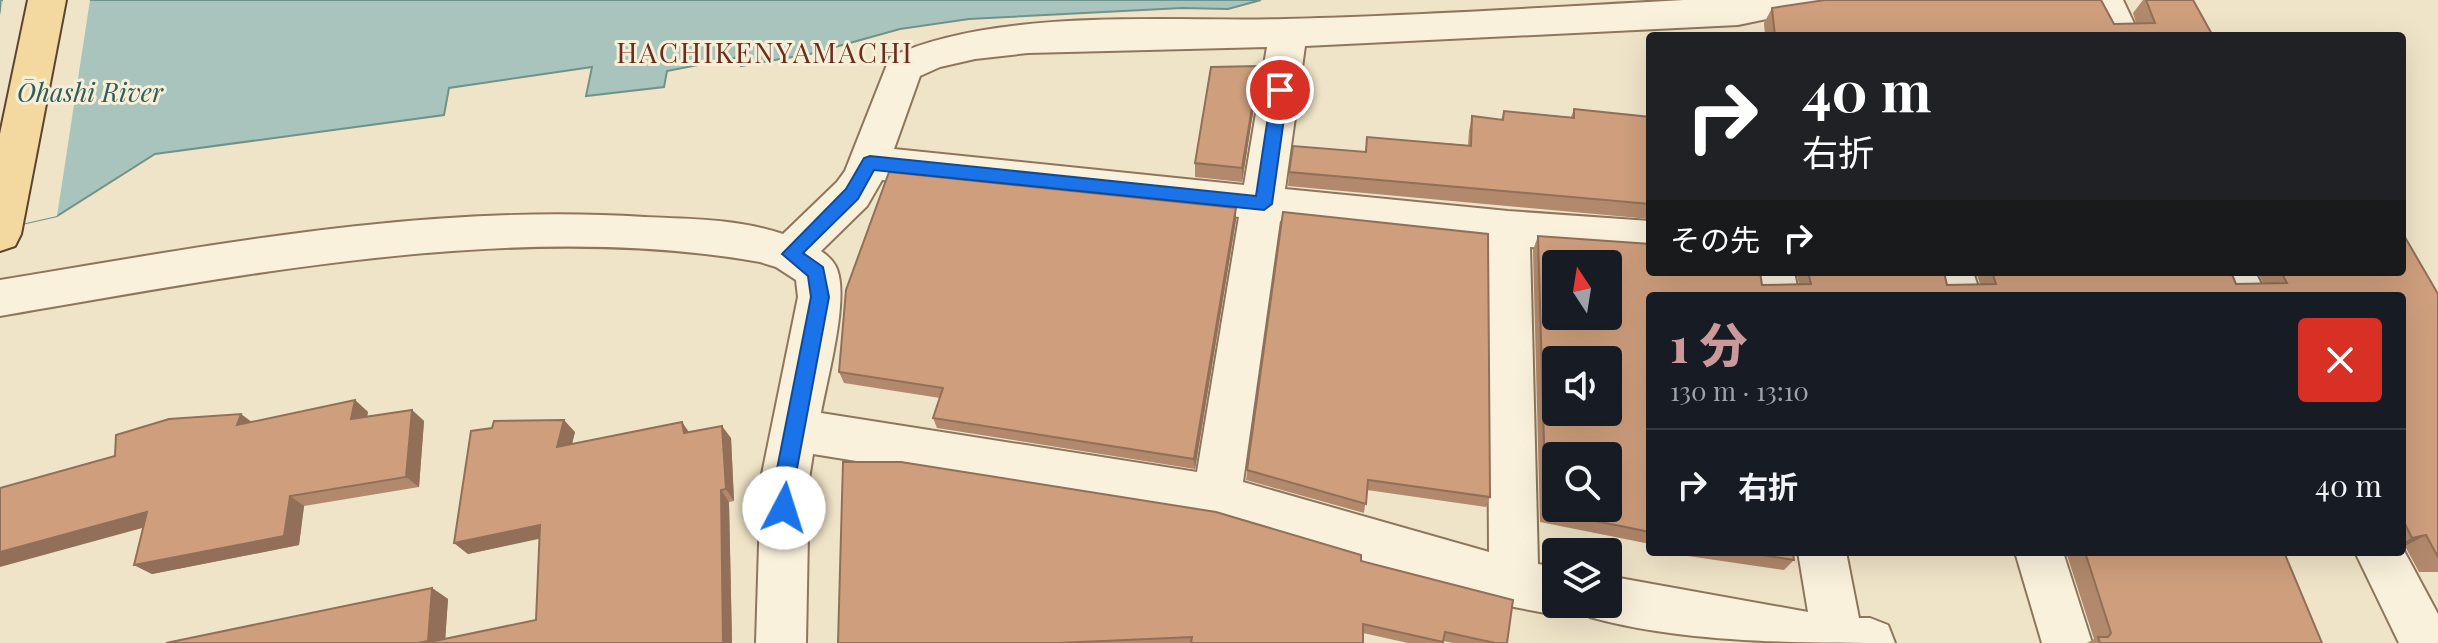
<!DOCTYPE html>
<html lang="ja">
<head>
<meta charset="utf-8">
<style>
	body { margin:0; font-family:"Playfair Display","Noto Sans JP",serif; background:#20242c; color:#f1f3f6; height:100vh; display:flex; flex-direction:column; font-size:30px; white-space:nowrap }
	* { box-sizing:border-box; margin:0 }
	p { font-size:26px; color:#9ea1a6 }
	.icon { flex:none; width:44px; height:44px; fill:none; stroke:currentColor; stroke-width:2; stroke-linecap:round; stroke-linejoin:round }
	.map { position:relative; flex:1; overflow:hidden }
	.details { position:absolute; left:1646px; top:292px; width:760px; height:264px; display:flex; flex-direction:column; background:#171b24; border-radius:8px; box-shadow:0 8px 32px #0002 }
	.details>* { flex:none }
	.hud { position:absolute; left:1646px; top:32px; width:760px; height:244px; border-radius:8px; box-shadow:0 8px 32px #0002; background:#202124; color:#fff; overflow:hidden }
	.needle { width:52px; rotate:348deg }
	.tools { position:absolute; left:1542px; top:250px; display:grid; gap:16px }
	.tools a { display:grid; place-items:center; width:80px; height:80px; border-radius:8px; background:#171b24; box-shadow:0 8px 32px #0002; font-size:40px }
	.pin { position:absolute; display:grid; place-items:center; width:68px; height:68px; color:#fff; margin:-34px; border:4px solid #fff; border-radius:50%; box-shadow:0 2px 8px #0007 }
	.me { position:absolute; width:88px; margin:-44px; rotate:5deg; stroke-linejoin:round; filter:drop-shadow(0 0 6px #0008) }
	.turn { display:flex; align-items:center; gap:28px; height:168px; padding:0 24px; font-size:36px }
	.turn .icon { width:104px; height:104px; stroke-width:2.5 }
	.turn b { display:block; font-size:56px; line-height:68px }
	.then { display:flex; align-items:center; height:76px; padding:0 24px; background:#0003; gap:16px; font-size:30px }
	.round { display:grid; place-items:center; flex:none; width:84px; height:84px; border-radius:8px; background:#20242c }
	.summary { display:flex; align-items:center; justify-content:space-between; height:136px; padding:0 24px }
	h1 { font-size:48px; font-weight:800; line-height:60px; color:#cc999b }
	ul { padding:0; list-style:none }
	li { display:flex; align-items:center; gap:24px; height:112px; padding:0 24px; border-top:2px solid #363941 }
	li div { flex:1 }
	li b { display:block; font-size:30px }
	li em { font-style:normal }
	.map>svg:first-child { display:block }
	.water { fill:#a9c4bc; stroke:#6f938a; stroke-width:2 }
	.pier { fill:#f0e4c8 }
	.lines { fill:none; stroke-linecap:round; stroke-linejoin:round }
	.minor-casing { stroke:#8d765c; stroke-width:4 }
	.major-casing { stroke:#5b4430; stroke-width:4 }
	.minor { fill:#faf1dc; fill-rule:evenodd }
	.major { fill:#f3d9a0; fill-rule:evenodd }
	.wall { fill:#b2896c }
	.shaded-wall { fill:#916f58 }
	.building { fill:#cf9f7d; stroke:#916f58; stroke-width:2; fill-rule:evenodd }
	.route { fill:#1a73e8; stroke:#114b97; stroke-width:2 }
	.labels { text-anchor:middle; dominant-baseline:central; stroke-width:6; stroke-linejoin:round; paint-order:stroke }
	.water-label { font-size:26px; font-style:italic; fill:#2f5d5a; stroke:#f7eed8 }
	.quarter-label { font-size:28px; letter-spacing:2px; fill:#6b2e1e; stroke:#f7eed8 }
</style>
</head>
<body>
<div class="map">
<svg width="2438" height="643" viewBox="0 0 2438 643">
	<rect width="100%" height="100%" fill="#f0e4c8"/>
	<path class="water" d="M0 0H1261L1228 9 1182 8 969 19 900 29 810 54 741 66 739 57 667 71 664 87 586 96 592 67 449 88 444 115 155 154 57 216 0 229Z"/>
	<path class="pier" d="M3 0H90L57 216 0 229V15Z"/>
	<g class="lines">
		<defs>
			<g id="minor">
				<path d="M1684 0H1820L1814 9 1738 25 1305 46 1285 189 1508 211 1650 221V255L1530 247 1538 564 1556 567V604H1575L1574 608 1556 615 1514 607 1217 519 813 454 809 479 806 643H756L761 479 798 297 796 280 776 267 760 262C518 219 240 275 0 316V280C213 245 429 203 645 217 691 219 739 219 783 234L837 182 845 171 890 57C999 7 1165 22 1285 19 1418 16 1551 7 1684 0ZM1267 47 1244 185 894 149 920 76 940 67 975 59 1028 53ZM882 180 1239 217 1197 472 821 413C827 379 849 300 837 269 834 261 828 256 821 251L867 206ZM1280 221 1487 243 1489 552 1243 482Z"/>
				<path d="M2085 0H2123L2140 36H2102Z"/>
				<path d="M1752 272H1794L1799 296H1755Z"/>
				<path d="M1931 272H1973L1981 296H1937Z"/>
				<path d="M2212 272H2255L2267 296H2223Z"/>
				<path d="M2402 547 2438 614V643H2399L2355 552H2402Z"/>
				<path d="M1798 552H1846L1859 618H1870L1888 625 1895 643C1798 643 1682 643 1590 617L1585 604H1608V576L1808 612Z"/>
				<path d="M2015 552H2063L2092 643H2042Z"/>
			</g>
			<path id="major" d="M28 0H66L21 234 15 246 0 251V134Z"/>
		</defs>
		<use href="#minor" class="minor-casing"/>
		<use href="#major" class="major-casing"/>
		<use href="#minor" class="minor"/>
		<use href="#major" class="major"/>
	</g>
	<g class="wall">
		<path d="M2143 0H2193L2213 36H1765L1764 23 1772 8 2114 24 2136 23 2133 13Z"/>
		<path d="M1259 66 1258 81 1242 182 1195 177V163Z"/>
		<path d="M1574 109 1650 117V219L1288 186 1289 172 1365 152 1367 137 1468 145 1469 131 1472 116 1501 120 1504 111 1571 117Z"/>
		<path d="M1283 212 1490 497 1486 507 1367 490 1364 513 1246 480Z"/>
		<path d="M1236 220 1195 469 937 428 933 418 940 398 844 383 839 372Z"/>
		<path d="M1538 236 1762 285 1799 284 1796 272H1944L1947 285 1980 284 1976 272H2231L2236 284 2263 283 2257 272H2402L2438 294V572H2419L2405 546H2402V296H1650V544L1540 522 1533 250Z"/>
		<path d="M355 400 368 412 367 417 412 410 424 421 419 487 304 506 299 545 152 574 134 565 143 527 115 456 252 422Z"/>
		<path d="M575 432 572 444 689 432 731 438 734 501 729 502 732 643H166L432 588 448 599 445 639 536 620 540 538 468 554 454 543Z"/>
		<path d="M1676 552H1793L1794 560 1784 570 1681 555Z"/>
		<path d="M2066 552H2284L2322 643H2087L2094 639Z"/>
		<path d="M1361 561 1507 643H1453L1443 641V643H1408L1363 633V643H838Z"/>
	</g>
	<g class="shaded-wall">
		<path d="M1259 66 1258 81 1242 182V168Z"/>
		<path d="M1236 208V220L1195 469 1194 459Z"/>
		<path d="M355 400 368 412 364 430 351 419Z"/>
		<path d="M412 410 424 421 419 487 406 477Z"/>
		<path d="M241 414 256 425H237Z"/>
		<path d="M564 420 575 432 568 459 557 447Z"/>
		<path d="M682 422 691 435 684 433Z"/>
		<path d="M722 426 731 438 734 501 726 489Z"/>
		<path d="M721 490 729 502 732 643H723Z"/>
		<path d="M290 496 304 506 299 545 152 574 134 565Z"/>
		<path d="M147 512 164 522 0 567V552Z"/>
		<path d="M540 525 552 536 468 554 454 543Z"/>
		<path d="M2426 535 2405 546H2402V543L2412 538Z"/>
		<path d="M432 588 448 599 445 643H418Z"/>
	</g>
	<g class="building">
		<path d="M1825 0H2101L2114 24 2155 23 2146 0H2193L2213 36H1775L1772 8Z"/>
		<path d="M1259 66 1242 168 1195 163 1211 67Z"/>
		<path d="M1574 109 1650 117V204L1289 172 1293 146 1366 152 1367 137 1471 146 1472 116 1503 120 1504 111 1574 118Z"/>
		<path d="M889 172 1236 208 1194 459 933 418 943 388 839 372 846 290Z"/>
		<path d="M1283 212 1488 234 1490 497 1368 480 1366 504 1247 470Z"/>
		<path d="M2402 232 2438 294V557L2426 535 2412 538 2402 518V296H1650V532L1546 511 1538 236 1650 244V272H1760L1762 285 1811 284 1808 272H1944L1947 285 1996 284 1992 272H2231L2236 284 2287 283 2281 272H2402ZM1556 264H1608V316H1556ZM1556 360H1608V412H1556ZM1556 456H1608V508H1556Z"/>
		<path d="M355 400 351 419 412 410 406 477 290 496 284 536 134 565 147 512 0 552V488L115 456 116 435 169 419 241 414 237 425Z"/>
		<path d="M564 420 557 447 682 422 684 433 722 426 726 489 721 490 723 643H425L536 620 540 525 454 543 471 431 492 428 494 421Z"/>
		<path d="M843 462H901L1216 512 1361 555V561L1513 600 1507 643H1495L1445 632 1443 642 1363 624V643H1191L1192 637 1058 643H838Z"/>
		<path d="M1743 552H1793L1794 560Z"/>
		<path d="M2085 552H2284L2322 643H2100L2098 637H2108L2111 633Z"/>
		<path d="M432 588 428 641 418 643H166Z"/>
	</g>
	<path class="route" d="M1280 84 1288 90 1272 204 1264 210 874 170 858 199 803 253 823 267 829 297 795 479 791 515 784 517 777 515 774 508 775 479 811 297 808 276 782 254 846 189 864 158 870 156 1256 196 1272 90Z"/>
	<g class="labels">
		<g class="water-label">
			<text x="90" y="91">Ōhashi River</text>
		</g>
		<g class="quarter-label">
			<text x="765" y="51">HACHIKENYAMACHI</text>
		</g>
	</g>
</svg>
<div class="tools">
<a><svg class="needle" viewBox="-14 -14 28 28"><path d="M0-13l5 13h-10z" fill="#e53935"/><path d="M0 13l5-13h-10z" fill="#9ea1a6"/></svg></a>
<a><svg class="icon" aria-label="sound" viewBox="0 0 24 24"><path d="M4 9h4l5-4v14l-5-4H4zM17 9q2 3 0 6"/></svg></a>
<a><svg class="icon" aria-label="search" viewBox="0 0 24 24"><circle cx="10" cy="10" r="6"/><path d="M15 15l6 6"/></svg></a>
<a><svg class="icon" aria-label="layers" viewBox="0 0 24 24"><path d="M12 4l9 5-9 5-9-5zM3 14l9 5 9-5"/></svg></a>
</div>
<div class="pin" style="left:1280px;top:90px;background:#d93025"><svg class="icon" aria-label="arrive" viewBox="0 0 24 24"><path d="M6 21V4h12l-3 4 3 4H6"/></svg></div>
<svg class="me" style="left:784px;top:508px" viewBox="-20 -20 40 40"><circle r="19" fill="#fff"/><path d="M0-13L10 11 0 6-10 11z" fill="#1a73e8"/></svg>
<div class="hud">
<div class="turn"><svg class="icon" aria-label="right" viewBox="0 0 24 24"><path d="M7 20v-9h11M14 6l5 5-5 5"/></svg><div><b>40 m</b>右折</div></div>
<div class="then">その先<svg class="icon" aria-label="right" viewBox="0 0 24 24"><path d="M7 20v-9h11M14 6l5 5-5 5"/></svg></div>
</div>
<section class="details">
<div class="summary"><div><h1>1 分</h1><p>130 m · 13:10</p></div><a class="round" style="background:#d93025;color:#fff"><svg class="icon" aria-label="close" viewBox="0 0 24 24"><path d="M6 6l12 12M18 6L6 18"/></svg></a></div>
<ul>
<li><svg class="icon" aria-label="right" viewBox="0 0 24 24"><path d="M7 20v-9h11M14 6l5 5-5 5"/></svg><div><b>右折</b></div><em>40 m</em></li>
</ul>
</section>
</div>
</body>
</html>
